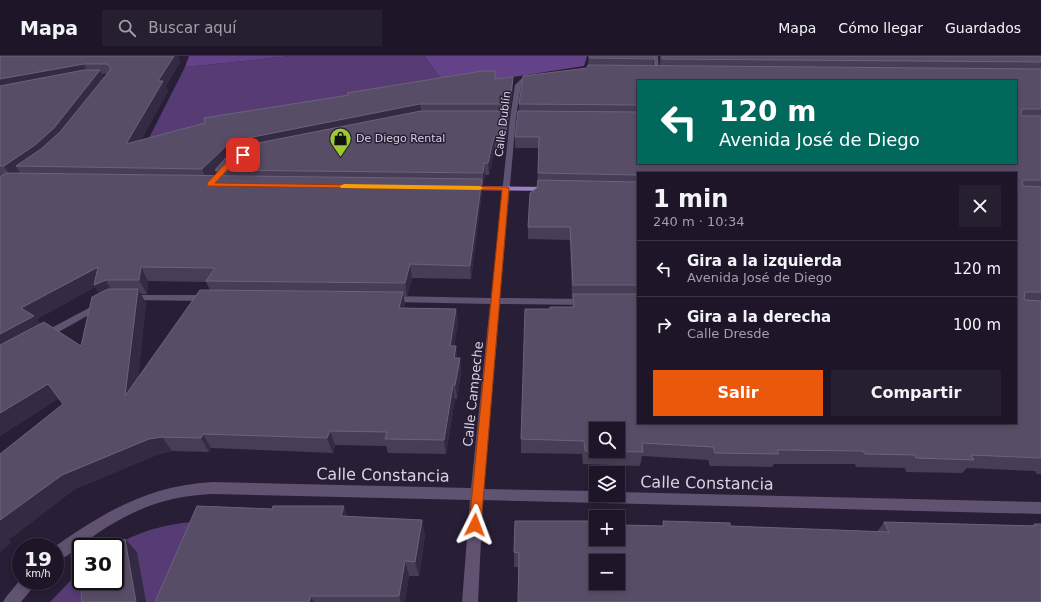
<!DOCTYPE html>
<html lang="es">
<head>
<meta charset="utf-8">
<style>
	body { margin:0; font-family:"DejaVu Sans",sans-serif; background:#261f30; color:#f1f3f6; height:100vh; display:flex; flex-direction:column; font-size:15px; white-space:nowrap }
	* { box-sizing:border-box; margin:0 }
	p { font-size:13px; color:#a19fa8 }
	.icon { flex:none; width:22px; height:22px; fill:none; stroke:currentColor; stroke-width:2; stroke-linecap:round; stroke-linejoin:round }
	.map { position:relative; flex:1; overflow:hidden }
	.panel { position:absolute; left:637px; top:116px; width:380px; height:252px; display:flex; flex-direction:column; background:#1e1628; border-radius:0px; box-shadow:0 2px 6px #0003,0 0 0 1px #3c3545 }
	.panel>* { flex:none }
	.banner { position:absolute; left:637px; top:24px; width:380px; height:84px; border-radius:0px; box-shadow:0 2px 6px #0003,0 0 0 1px #3c3545; background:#00695c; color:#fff; overflow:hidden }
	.buttons { position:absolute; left:589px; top:366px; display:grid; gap:8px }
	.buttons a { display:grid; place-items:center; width:36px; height:36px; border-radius:0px; background:#1e1628; box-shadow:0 2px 6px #0003,0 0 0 1px #3c3545; font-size:20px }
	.speed { position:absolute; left:12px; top:482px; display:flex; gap:8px; font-size:20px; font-weight:700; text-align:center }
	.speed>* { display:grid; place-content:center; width:52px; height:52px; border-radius:50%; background:#1e1628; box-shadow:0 2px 6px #0003,0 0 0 1px #3c3545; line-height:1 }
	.speed small { font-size:10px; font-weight:400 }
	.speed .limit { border:2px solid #111; border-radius:6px; background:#fff; color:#111 }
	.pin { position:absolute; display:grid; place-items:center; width:34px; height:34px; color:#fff; margin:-17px; border-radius:8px; box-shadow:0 2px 6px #0006 }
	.me { position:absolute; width:44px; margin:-22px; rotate:3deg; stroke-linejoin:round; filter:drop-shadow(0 0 3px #0008) }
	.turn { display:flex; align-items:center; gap:14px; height:84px; padding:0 16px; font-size:18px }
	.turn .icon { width:52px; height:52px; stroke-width:2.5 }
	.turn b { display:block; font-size:28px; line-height:34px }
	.round { display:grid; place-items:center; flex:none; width:42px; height:42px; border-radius:0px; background:#261f30 }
	.head { display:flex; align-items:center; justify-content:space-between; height:68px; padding:0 16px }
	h1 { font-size:24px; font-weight:700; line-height:30px }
	.button { display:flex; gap:8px; margin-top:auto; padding:8px 16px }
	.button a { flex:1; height:46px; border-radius:0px; background:#ea580c; color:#fff; font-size:16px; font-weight:700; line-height:46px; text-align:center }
	.button a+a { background:#261f30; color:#f1f3f6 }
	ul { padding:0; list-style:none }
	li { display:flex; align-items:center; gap:12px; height:56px; padding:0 16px; border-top:1px solid #3c3545 }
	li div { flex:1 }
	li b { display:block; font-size:15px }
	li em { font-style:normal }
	header { display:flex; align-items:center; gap:24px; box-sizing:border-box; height:56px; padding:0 20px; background:#1e1628; border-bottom:1px solid #3c3545 }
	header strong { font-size:19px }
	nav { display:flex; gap:22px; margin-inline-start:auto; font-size:14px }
	.search { width:280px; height:36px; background:#261f30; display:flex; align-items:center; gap:10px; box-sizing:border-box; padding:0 14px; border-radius:0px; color:#a19fa8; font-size:15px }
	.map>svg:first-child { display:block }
	.green { fill:#563b74 }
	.forest { fill:#644289 }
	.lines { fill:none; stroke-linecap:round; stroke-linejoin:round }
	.minor { fill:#605271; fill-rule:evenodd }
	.major { fill:#9c80c0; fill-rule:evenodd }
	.wall { fill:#483d56; fill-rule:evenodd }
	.shaded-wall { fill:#352a43 }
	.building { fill:#584d66; stroke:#6c6279; fill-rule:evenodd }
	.route { fill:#ea580c; stroke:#983908 }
	.slow { fill:#f59e0b }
	.labels { text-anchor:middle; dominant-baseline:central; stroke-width:3; stroke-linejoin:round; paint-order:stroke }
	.far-street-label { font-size:11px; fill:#d9d2e2; stroke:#281e35 }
	.far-poi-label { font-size:11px; fill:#d9d2e2; stroke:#281e35; text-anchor:start }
	.street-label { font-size:13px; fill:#d9d2e2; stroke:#281e35 }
	.near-street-label { font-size:16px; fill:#d9d2e2; stroke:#281e35 }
</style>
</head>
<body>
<header>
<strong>Mapa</strong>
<div class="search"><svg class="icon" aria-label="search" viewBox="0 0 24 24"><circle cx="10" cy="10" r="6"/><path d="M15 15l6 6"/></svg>Buscar aquí</div>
<nav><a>Mapa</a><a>Cómo llegar</a><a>Guardados</a></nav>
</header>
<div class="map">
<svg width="1041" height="546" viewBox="0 0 1041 546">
	<rect width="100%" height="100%" fill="#281e35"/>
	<g class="green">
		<path d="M291 0H424L447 31 149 82 185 11Z"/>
		<path d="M195 466 172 546H146L115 491H113C136 476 168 467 195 466Z"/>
		<path d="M79 516 85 546H50Z"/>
	</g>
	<g class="forest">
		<path d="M189 0H291L185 11Z"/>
		<path d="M424 0H587L584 10 447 31Z"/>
	</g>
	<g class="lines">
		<g class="minor">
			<path d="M654 0H658L659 16 654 15Z"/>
			<path d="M536 19 538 20V22L525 25 521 29 516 62 500 242 586 243 591 246 586 249 500 248 484 433 596 435V439H618V436L1041 446V458L483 444 478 546H462L470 444 212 438C167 440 133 453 95 479 83 487 70 500 55 506L54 491C106 455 148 430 212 426L471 432 490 248 392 246 387 243 392 240 491 242 510 62 515 29 521 23Z"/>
			<path d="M130 239H206L211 242 206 245 127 244 125 242 127 240Z"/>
			<path d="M100 246 105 249 103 251 48 282 44 283 39 280 40 278Z"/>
			<path d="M21 523V525H36L34 530 21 546H3L6 541Z"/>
		</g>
		<path class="major" d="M467 130 548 131 552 133 548 135 470 134 466 132Z"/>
	</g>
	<g class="wall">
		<path d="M0 0H178L180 6 166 30 168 35 141 84 348 40 347 37 495 15V23L513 21V31L510 58H509V66L505 92H495L489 119H485L483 129H482V136L471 223 412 222 407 241H404L405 250V252L456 253 458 267 454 290H456L457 302H460L461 316 457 343H455L446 398 388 397 386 390 335 389 333 397 211 392 209 396 172 395 159 398 75 433 8 484 11 486 0 496 63 348 59 342 0 380ZM102 18H107L104 22ZM216 116 217 120H212L214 117ZM148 225 206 226 210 234 138 321 146 247 141 238H147ZM95 231 99 237 81 290 40 268 37 263Z"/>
		<path d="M589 0 654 3 653 10H660V0H1041V418H1037L1035 415 967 412 962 417 906 416 905 412 856 411 855 408H774L772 411 710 410 708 404 642 400 640 410 583 408 582 398 521 397V383L550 253 572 251 573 242H572L570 184 528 183V171L537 132 539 92H515V81L519 55V48L587 12 588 9ZM638 25 1016 107H638ZM638 117H1016V367H638Z"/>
		<path d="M348 460 422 464 425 479 419 520H409L405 546H155Z"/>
		<path d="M663 465 730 470 877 476 884 466 1031 470 1034 468H1041V546L514 511V496L590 468 662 470Z"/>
	</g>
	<g class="shaded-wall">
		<path d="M174 0H178L180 6 166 30 168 35 132 100 126 88 158 25Z"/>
		<path d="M84 8 89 18 0 35V23Z"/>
		<path d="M100 14 105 24 60 84 16 110 20 117 12 123 4 110Z"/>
		<path d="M513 21V31L510 58V48Z"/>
		<path d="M420 48 422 59 215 114 216 116 207 125 202 113 225 91 248 82Z"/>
		<path d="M509 55V66L505 92V81Z"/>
		<path d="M494 81 495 92 489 119 488 107Z"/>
		<path d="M484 107 485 119 483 129V117Z"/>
		<path d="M482 123V136L471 223 470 210Z"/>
		<path d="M410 208 412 222 407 241 405 227Z"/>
		<path d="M98 211 114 238 103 243 95 231 37 263 45 274 0 298V278L21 252Z"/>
		<path d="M141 211 148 225 147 238 139 224Z"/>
		<path d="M138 233 146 247 135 354 125 340Z"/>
		<path d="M403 236 405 250 402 266 399 252Z"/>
		<path d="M456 253 458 267 452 304 450 290Z"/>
		<path d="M456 290 457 304 454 302Z"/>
		<path d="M460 302 461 316 457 343 455 329Z"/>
		<path d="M48 328 60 342 0 380V357Z"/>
		<path d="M453 329 455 343 446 398 444 384Z"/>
		<path d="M330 375 335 389 333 397 327 382Z"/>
		<path d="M203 378 211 392 209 396 201 382Z"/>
		<path d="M162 381 172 395 159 398 75 433 8 484 11 486 0 496V464L62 419 149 383Z"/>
		<path d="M344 450 350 466 341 460Z"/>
		<path d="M422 464 425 479 419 520 415 506Z"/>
		<path d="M125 483 137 496 146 546H136Z"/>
		<path d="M102 485 107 491H102Z"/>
		<path d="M405 505 409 520 405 546H401L399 540Z"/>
		<path d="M80 521 88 537 74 525Z"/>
		<path d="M311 540 314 546H309Z"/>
	</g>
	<g class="building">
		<path d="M0 0H174L158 25H163L126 88 205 67 204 62 349 39 347 37 482 15H495V23L513 21 510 48H420L248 82 225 91 202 113 16 110 41 93 60 76 111 13 109 10 107 8H84L0 23Z"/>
		<path d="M589 0H654V3L589 2Z"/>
		<path d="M662 0H1041V6L662 3Z"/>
		<path d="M588 9 1041 13V53H1022L1021 58 1022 60H1041V124H1024L1022 125 1023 130 1041 131V236H1025L1024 243 1026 244 1041 245V402L971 399 974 404 916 402 915 399 865 398 863 395 777 394 779 398 715 397 713 391 642 387 643 396 585 395 584 385 521 383 525 253H550V251H574L573 238H638V367H1016V117H638V119L538 117 539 81H515L518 55 638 56V107H1016V25H638V49L519 48 523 20 587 12ZM596 373H618V395H596Z"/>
		<path d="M84 14H100L54 72 35 89 4 110H0V30Z"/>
		<path d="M421 55H509L505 81H494L488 107H484L483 117 215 114 231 96 253 88Z"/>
		<path d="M6 117 482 123 470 210 410 208 405 227 206 225 215 212 141 211 139 224H106L94 229 98 211 21 252 34 260 0 278V121Z"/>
		<path d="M538 124 638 126V229H573L570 171H528L530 137 537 132Z"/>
		<path d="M108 233H138L125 340 200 234 403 236 399 252 456 253 450 290H456L454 302H460L455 329H453L444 384 385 383 387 376 330 375 327 382 203 378 201 382 162 381 149 383 62 419 0 464V398L63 348 48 328 0 357V289L44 266 81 290 92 241Z"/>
		<path d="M197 450 272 453 273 450H344L341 460 422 464 415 506 405 505 399 540H311L309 546H155Z"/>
		<path d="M515 465H590V468L596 469V483H618V469L664 470 663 465 730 467V470L889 476 884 466 1036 470 1034 468H1041V546H518L519 497 514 496ZM596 505H618V527H596Z"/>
		<path d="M125 483 136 546H82L80 521 74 525 71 499 81 495V525H115V491H107Z"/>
		<path d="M102 485V491H89Z"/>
	</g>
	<path class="route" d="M241 98 246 99 234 107 215 127 505 131 509 132 481 469 479 473 475 475 470 473 469 469 502 134 207 130V127L229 104Z"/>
	<path class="slow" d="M344 128 480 130 483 132 480 134 341 132 340 130Z"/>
	<defs>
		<symbol id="shop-pin" viewBox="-11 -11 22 30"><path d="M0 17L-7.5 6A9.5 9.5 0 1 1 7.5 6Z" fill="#9fca2d" stroke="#281e35"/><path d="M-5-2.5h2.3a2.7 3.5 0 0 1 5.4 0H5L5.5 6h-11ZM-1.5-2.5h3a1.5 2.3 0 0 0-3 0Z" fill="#111"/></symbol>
	</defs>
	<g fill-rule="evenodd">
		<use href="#shop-pin" x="328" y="70" width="25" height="34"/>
	</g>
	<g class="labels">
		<g class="far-street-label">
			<text transform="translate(503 68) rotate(-83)">Calle Dublín</text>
		</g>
		<g class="far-poi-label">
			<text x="356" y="82">De Diego Rental</text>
		</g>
		<g class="street-label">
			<text transform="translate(473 338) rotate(-84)">Calle Campeche</text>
		</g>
		<g class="near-street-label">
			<text transform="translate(383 419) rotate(1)">Calle Constancia</text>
			<text transform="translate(707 427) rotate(1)">Calle Constancia</text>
		</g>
	</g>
</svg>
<div class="buttons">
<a><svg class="icon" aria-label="search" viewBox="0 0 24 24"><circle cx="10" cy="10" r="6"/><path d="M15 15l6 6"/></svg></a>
<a><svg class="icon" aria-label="layers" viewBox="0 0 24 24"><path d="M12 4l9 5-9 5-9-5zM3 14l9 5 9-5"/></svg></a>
<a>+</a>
<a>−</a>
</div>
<div class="speed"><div>19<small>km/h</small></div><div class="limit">30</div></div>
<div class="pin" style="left:243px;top:99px;background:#d93025"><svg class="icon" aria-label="arrive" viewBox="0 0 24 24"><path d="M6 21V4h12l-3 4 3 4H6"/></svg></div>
<svg class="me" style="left:475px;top:469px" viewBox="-20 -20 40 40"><path d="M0-17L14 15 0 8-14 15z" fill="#ea580c" stroke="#fff" stroke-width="4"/></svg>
<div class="banner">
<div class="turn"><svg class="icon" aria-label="left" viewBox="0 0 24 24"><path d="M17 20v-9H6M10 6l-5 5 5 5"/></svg><div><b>120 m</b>Avenida José de Diego</div></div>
</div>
<section class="panel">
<div class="head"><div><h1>1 min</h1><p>240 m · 10:34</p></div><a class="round"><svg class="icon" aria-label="close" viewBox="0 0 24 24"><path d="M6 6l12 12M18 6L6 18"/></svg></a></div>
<ul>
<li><svg class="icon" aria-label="left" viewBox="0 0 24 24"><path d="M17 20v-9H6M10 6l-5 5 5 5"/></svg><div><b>Gira a la izquierda</b><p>Avenida José de Diego</p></div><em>120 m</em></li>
<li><svg class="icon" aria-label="right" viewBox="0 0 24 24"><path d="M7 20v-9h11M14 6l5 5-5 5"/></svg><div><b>Gira a la derecha</b><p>Calle Dresde</p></div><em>100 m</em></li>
</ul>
<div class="button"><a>Salir</a><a>Compartir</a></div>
</section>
</div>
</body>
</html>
